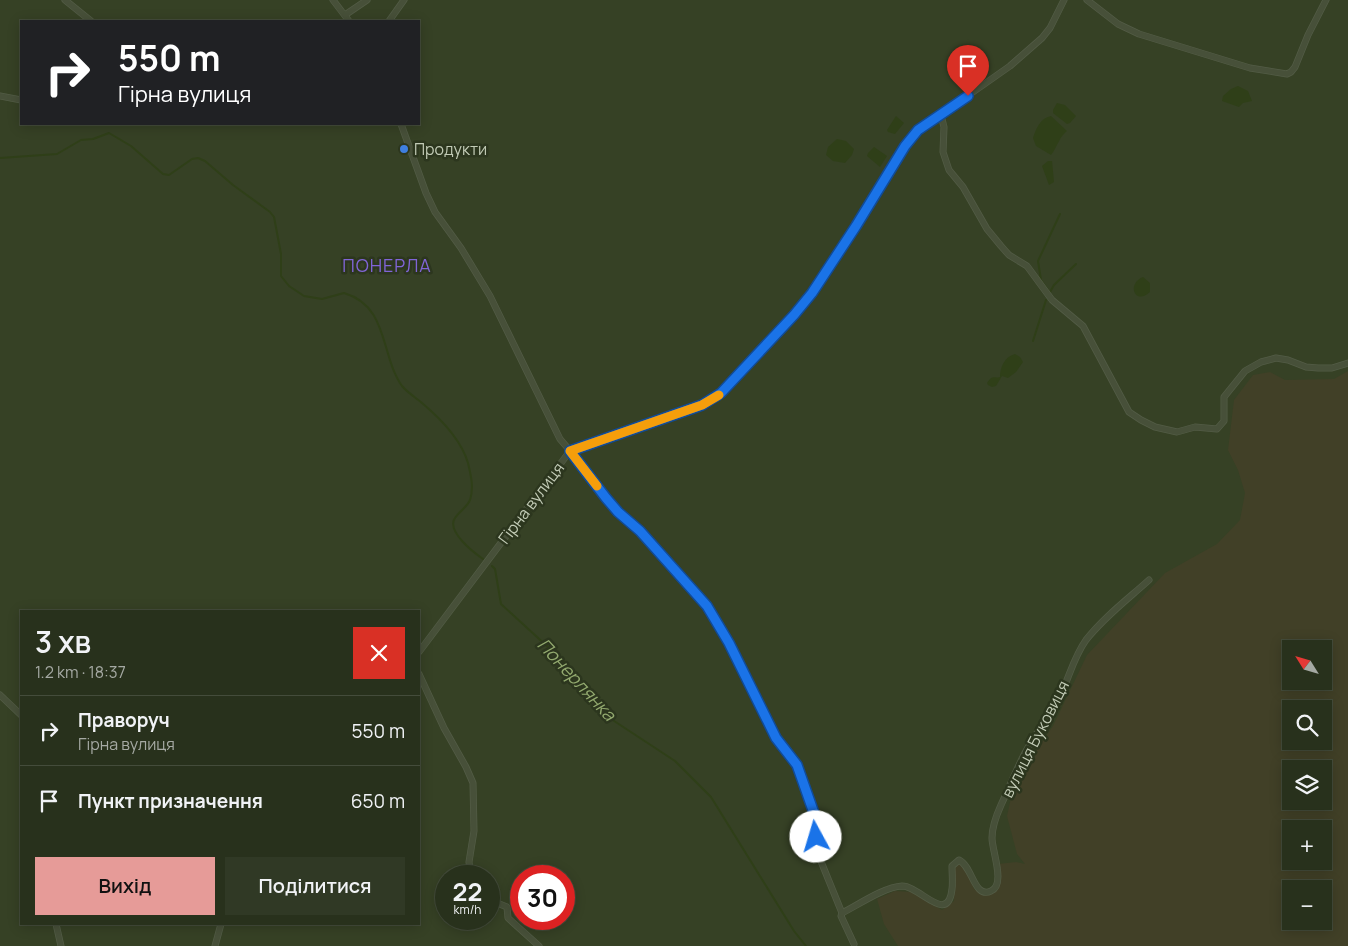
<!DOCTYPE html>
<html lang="uk">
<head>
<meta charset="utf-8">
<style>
	body { margin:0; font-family:Manrope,sans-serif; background:#303925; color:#f1f3f6; height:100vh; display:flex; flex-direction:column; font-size:19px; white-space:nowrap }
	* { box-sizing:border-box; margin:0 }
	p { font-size:16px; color:#a5a9a3 }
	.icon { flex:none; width:28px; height:28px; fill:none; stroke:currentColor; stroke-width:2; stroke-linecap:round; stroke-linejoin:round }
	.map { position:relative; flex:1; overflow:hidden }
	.sheet { position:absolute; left:20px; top:610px; width:400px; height:315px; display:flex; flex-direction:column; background:#28311c; border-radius:0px; box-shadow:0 2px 12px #0003,0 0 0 1px #444c3b }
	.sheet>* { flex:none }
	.banner { position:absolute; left:20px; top:20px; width:400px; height:105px; border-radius:0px; box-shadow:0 2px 12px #0003,0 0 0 1px #444c3b; background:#202124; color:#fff; overflow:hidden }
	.needle { width:32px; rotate:307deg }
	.fabs { position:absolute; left:1282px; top:640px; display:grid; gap:10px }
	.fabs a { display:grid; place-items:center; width:50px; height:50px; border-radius:0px; background:#28311c; box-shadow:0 2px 12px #0003,0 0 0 1px #444c3b; font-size:25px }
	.speed { position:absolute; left:435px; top:865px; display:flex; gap:10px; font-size:25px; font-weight:700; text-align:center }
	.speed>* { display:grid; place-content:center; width:65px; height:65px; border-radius:50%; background:#28311c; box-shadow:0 2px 12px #0003,0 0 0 1px #444c3b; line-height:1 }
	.speed small { font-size:12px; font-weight:400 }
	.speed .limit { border:8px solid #d22; background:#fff; color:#111 }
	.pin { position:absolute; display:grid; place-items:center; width:42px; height:42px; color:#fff; margin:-51px -21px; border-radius:50% 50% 50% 0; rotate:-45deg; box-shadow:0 0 5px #0007 }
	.pin .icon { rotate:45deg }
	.me { position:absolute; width:55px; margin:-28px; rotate:354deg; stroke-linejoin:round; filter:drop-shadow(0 0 4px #0008) }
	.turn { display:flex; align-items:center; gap:18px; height:105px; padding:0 15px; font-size:22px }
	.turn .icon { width:65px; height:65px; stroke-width:2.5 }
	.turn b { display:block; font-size:35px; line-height:42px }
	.round { display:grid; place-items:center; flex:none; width:52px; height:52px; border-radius:0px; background:#303925 }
	.headline { display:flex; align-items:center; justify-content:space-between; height:85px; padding:0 15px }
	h1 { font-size:30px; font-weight:600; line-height:38px }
	.primary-button { display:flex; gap:10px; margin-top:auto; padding:10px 15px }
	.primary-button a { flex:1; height:58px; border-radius:0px; background:#e69b98; color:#111; font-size:20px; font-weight:600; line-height:58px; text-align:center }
	.primary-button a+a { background:#303925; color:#f1f3f6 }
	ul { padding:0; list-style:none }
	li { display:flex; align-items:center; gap:15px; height:70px; padding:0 15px; border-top:1px solid #444c3b }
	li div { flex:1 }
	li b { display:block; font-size:19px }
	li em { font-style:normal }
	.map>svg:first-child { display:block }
	.green { fill:#414027; fill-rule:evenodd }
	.water { fill:#2f3f18 }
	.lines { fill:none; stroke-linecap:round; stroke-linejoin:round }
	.stream { stroke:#2f3f18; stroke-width:2 }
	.minor-casing { stroke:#535c46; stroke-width:7 }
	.minor { stroke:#475039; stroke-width:5.5 }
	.route-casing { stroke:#114b97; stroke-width:12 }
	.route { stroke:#1a73e8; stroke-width:9 }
	.slow { stroke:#f59e0b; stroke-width:9 }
	.shop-dot { fill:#3f7fe0; stroke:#2c361e; stroke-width:2 }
	.labels { text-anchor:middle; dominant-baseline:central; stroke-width:5; stroke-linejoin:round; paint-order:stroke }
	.poi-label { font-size:16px; fill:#c2cbb6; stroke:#2c361e; text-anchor:start }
	.street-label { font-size:16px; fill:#c2cbb6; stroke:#2c361e }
	.neighbourhood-label { font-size:18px; letter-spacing:1px; fill:#8165d7; stroke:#2c361e }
	.water-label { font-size:18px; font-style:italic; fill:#93aa6f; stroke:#2c361e }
</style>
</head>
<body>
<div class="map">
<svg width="1348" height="946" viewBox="0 0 1348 946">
	<rect width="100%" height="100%" fill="#364125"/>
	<path class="green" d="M1348 371V946H898L884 924 877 899 895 891 912 892 942 910 954 901 955 869 957 865 962 864 967 870 974 889 985 895 994 892 998 864 1016 862 1025 864 1017 854 1007 816 1011 798 1032 756 1053 726 1087 655 1165 573 1217 544 1240 520 1245 493 1238 470 1228 450 1234 400 1253 375 1270 372 1285 380 1334 379ZM1291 649H1324V681H1291ZM1291 709H1324V741H1291ZM1291 769H1324V801H1291ZM1291 829H1324V861H1291ZM1291 889H1324V921H1291Z"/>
	<g class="water">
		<path d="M1238 86 1248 91 1252 101 1243 103 1239 107 1222 101 1223 96 1231 89Z"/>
		<path d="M1057 103 1065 105 1076 116 1070 123 1067 124 1053 113V110Z"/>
		<path d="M896 116 904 123 895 134 888 132 887 130Z"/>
		<path d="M1051 116 1067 131C1059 137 1058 146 1051 155L1036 146 1033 138C1036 129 1040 118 1051 116Z"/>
		<path d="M837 139 846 141 854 149 852 155 845 163 833 161 826 155 828 147Z"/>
		<path d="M874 147 887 156 880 167 867 156 868 153Z"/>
		<path d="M1048 161H1052L1054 182 1049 185 1042 166Z"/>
		<path d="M1143 277 1150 283V292C1135 306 1126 284 1143 277Z"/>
		<path d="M1015 354 1020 357 1023 362 1016 372 1008 378 1002 376 996 386 992 387 988 385 987 383C993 374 994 379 1000 377 1000 368 1004 357 1015 354Z"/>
	</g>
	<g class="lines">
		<g class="stream">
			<path d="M0 158 57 154 81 140 93 139 109 133 131 146 163 174 169 175 192 159 198 158 205 161 233 185 270 212 274 217 281 254V276L289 286 304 296 322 299 344 293C389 306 380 355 402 386 407 392 416 398 422 403 441 419 461 439 468 463 471 476 474 487 470 500 467 507 459 512 455 518 446 531 473 552 483 559"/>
			<path d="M1048 290 1041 280 1038 261 1060 214"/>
			<path d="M1050 292 1054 285 1076 264"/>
			<path d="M1033 341 1046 300"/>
			<path d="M492 566 495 569 501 604 573 670 605 715 675 761 711 797 794 931 806 946"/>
		</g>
		<defs>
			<g id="minor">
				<path d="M65 0 91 21"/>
				<path d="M333 0 349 21"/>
				<path d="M1087 0 1118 24 1139 34 1250 68 1287 74 1291 72 1295 67 1308 35 1326 0"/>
				<path d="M345 15 367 0"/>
				<path d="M389 21 404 0"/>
				<path d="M0 96 21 100"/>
				<path d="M941 115 944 127 943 152 949 170 963 187 987 229 1001 246 1009 255 1027 266 1052 300 1083 326 1129 412 1141 420 1155 427 1177 432 1195 427 1217 429 1224 421V397L1245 371 1261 362 1276 358 1288 360 1306 367 1318 368H1332L1348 363"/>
				<path d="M401 124 426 193 435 212 461 248 490 296 560 439 578 460 606 498 618 512 640 531 707 606 729 643 776 738 797 765 815 816 816 837 820 859 842 913 841 916 854 944"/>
				<path d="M419 652 570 451 701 405 721 393 794 315 812 293 856 226 905 146 919 130 1010 66 1042 38 1050 28 1064 0"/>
				<path d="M419 674 444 728 466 767 473 783 474 831 469 862 471 876"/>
				<path d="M0 695 21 715"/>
				<path d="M489 897 497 903 507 907 508 918 539 946"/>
				<path d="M842 913C858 905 884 887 902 886 920 886 948 926 952 889 953 882 952 874 952 866L959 860C973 867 974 899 991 891 1006 885 992 851 992 838 992 826 996 816 1001 805 1009 788 1016 770 1025 753 1035 734 1049 717 1059 698 1069 679 1073 658 1086 640 1104 617 1128 599 1149 580"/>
				<path d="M56 924 61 946"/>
				<path d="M215 946 221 924"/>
			</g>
		</defs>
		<use href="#minor" class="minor-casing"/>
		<use href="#minor" class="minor"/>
	</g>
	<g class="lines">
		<defs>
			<path id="route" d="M816 837 815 816 797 765 776 738 729 643 707 606 640 531 618 512 606 498 570 451 702 405 721 393 794 315 812 293 856 226 905 146 918 130 968 96"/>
		</defs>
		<use href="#route" class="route-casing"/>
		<use href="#route" class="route"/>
		<path class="slow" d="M597 486 570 451 702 405 719 395"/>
	</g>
	<circle class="shop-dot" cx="404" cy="149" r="5"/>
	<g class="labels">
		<g class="poi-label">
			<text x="414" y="149">Продукти</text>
		</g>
		<g class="street-label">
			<text transform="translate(531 503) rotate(-53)">Гірна вулиця</text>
			<text transform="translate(1035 739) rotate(-63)">вулиця Буковиця</text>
		</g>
		<g class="neighbourhood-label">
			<text x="387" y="265">ПОНЕРЛА</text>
		</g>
		<g class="water-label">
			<text transform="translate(577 679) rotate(47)">Понерлянка</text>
		</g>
	</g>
</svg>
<div class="fabs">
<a><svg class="needle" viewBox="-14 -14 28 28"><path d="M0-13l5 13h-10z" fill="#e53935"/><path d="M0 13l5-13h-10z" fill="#a5a9a3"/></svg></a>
<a><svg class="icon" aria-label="search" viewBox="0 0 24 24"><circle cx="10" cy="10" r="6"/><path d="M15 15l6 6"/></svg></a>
<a><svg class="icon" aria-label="layers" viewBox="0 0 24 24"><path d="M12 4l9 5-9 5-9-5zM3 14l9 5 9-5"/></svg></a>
<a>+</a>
<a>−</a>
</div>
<div class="speed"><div>22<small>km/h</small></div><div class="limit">30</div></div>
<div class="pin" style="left:968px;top:96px;background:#d93025"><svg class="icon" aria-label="arrive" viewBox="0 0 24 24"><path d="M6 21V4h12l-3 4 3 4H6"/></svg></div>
<svg class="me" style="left:816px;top:837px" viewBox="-20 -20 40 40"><circle r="19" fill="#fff"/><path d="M0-13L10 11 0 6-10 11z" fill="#1a73e8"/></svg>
<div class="banner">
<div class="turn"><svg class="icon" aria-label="right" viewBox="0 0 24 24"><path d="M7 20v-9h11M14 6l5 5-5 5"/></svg><div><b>550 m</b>Гірна вулиця</div></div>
</div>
<section class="sheet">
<div class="headline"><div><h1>3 хв</h1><p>1.2 km · 18:37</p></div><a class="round" style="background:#d93025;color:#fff"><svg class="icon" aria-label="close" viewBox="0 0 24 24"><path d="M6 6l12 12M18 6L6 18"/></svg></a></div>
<ul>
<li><svg class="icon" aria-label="right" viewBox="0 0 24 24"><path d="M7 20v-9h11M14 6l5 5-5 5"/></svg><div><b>Праворуч</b><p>Гірна вулиця</p></div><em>550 m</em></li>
<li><svg class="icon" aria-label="arrive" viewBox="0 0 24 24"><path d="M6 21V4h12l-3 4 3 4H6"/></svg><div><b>Пункт призначення</b></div><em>650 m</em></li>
</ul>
<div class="primary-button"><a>Вихід</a><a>Поділитися</a></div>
</section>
</div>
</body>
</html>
